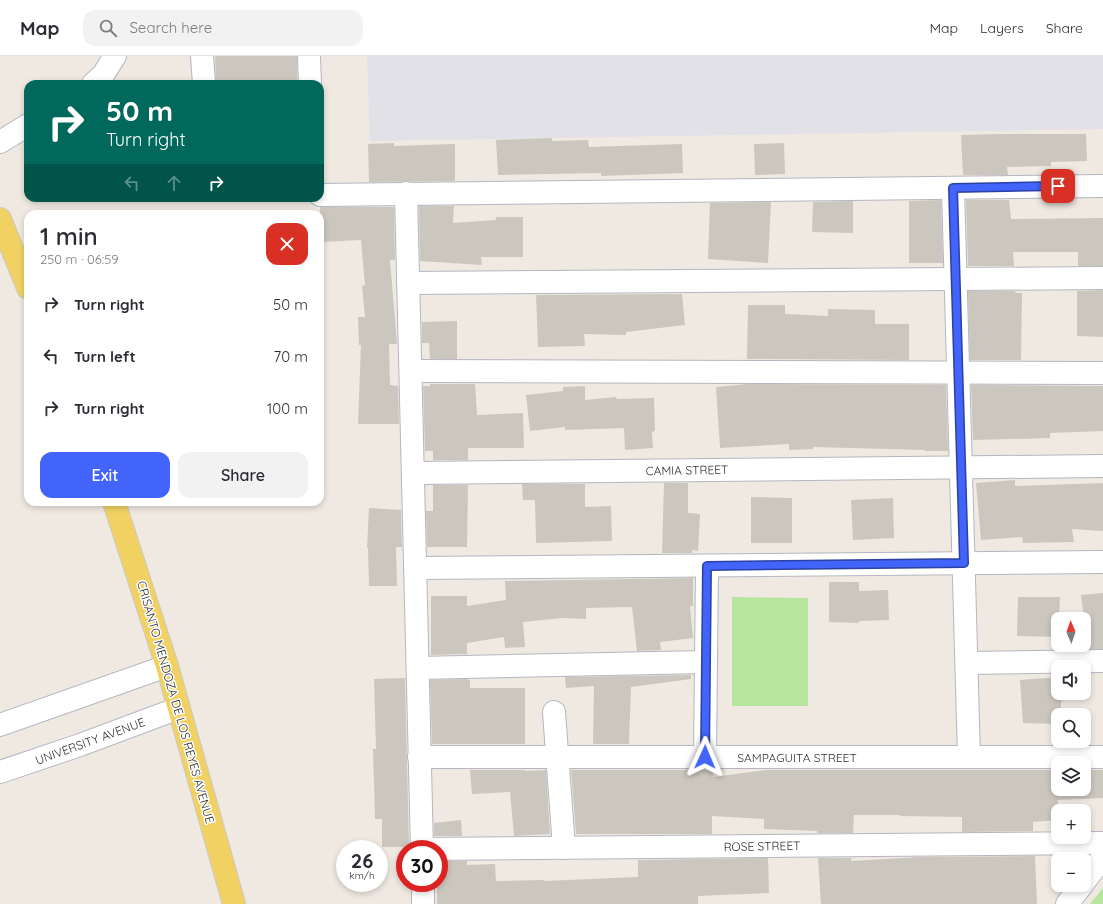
<!DOCTYPE html>
<html lang="en">
<head>
<meta charset="utf-8">
<style>
	body { margin:0; font-family:Quicksand,sans-serif; background:#f2f2f3; color:#2b2b33; height:100vh; display:flex; flex-direction:column; font-size:15px; white-space:nowrap }
	* { box-sizing:border-box; margin:0 }
	p { font-size:13px; color:#7c7c81 }
	.icon { flex:none; width:22px; height:22px; fill:none; stroke:currentColor; stroke-width:2; stroke-linecap:round; stroke-linejoin:round }
	.map { position:relative; flex:1; overflow:hidden }
	.side { position:absolute; left:24px; top:154px; width:300px; height:296px; display:flex; flex-direction:column; background:#fff; border-radius:12px; box-shadow:0 2px 6px #0003 }
	.side>* { flex:none }
	.top-card { position:absolute; left:24px; top:24px; width:300px; height:122px; border-radius:12px; box-shadow:0 2px 6px #0003; background:#00695c; color:#fff; overflow:hidden }
	.needle { width:26px; rotate:358deg }
	.tools { position:absolute; left:1051px; top:556px; display:grid; gap:8px }
	.tools a { display:grid; place-items:center; width:40px; height:40px; border-radius:8px; background:#fff; box-shadow:0 2px 6px #0003; font-size:20px }
	.speed { position:absolute; left:336px; top:784px; display:flex; gap:8px; font-size:20px; font-weight:700; text-align:center }
	.speed>* { display:grid; place-content:center; width:52px; height:52px; border-radius:50%; background:#fff; box-shadow:0 2px 6px #0003; line-height:1 }
	.speed small { font-size:10px; font-weight:400 }
	.speed .limit { border:6px solid #d22; background:#fff; color:#111 }
	.pin { position:absolute; display:grid; place-items:center; width:34px; height:34px; color:#fff; margin:-17px; border-radius:8px; box-shadow:0 2px 6px #0006 }
	.me { position:absolute; width:44px; margin:-22px; rotate:1deg; stroke-linejoin:round; filter:drop-shadow(0 0 3px #0008) }
	.turn { display:flex; align-items:center; gap:14px; height:84px; padding:0 16px; font-size:18px }
	.turn .icon { width:52px; height:52px; stroke-width:2.5 }
	.turn b { display:block; font-size:28px; line-height:34px }
	.lanes { display:flex; align-items:center; height:38px; padding:0 16px; background:#0003; justify-content:center; gap:20px; direction:ltr }
	.lanes .off { opacity:.35 }
	.round { display:grid; place-items:center; flex:none; width:42px; height:42px; border-radius:12px; background:#f2f2f3 }
	.headline { display:flex; align-items:center; justify-content:space-between; height:68px; padding:0 16px }
	h1 { font-size:24px; font-weight:600; line-height:30px }
	.button { display:flex; gap:8px; margin-top:auto; padding:8px 16px }
	.button a { flex:1; height:46px; border-radius:12px; background:#4264fb; color:#fff; font-size:16px; font-weight:600; line-height:46px; text-align:center }
	.button a+a { background:#f2f2f3; color:#2b2b33 }
	ul { padding:0; list-style:none }
	li { display:flex; align-items:center; gap:12px; height:52px; padding:0 16px }
	li div { flex:1 }
	li b { display:block; font-size:15px }
	li em { font-style:normal }
	header { display:flex; align-items:center; gap:24px; box-sizing:border-box; height:56px; padding:0 20px; background:#fff; border-bottom:1px solid #e1e1e2 }
	header strong { font-size:19px }
	nav { display:flex; gap:22px; margin-inline-start:auto; font-size:14px }
	.search { width:280px; height:36px; background:#f2f2f3; display:flex; align-items:center; gap:10px; box-sizing:border-box; padding:0 14px; border-radius:12px; color:#7c7c81; font-size:15px }
	.map>svg:first-child { display:block }
	.industrial { fill:#e3e1e8 }
	.green { fill:#b6e59e }
	.building { fill:#cbc7bf }
	.lines { fill:none; stroke-linecap:round; stroke-linejoin:round }
	.minor-casing { stroke:#b4b7c1; stroke-width:24 }
	.major-casing { stroke:#c9c9c9; stroke-width:24 }
	.minor { stroke:#fff; stroke-width:22 }
	.major { stroke:#f2d163; stroke-width:22 }
	.route-casing { stroke:#2b41a3; stroke-width:10 }
	.route { stroke:#4264fb; stroke-width:7 }
	.labels { text-anchor:middle; dominant-baseline:central; stroke-width:3; stroke-linejoin:round; paint-order:stroke }
	.street-label { font-size:12px; fill:#2e2e2e; stroke:#fff }
</style>
</head>
<body>
<header>
<strong>Map</strong>
<div class="search"><svg class="icon" aria-label="search" viewBox="0 0 24 24"><circle cx="10" cy="10" r="6"/><path d="M15 15l6 6"/></svg>Search here</div>
<nav><a>Map</a><a>Layers</a><a>Share</a></nav>
</header>
<div class="map">
<svg width="1103" height="848" viewBox="0 0 1103 848">
	<rect width="100%" height="100%" fill="#efe9e1"/>
	<path class="industrial" d="M367 0H1103V73L370 85Z"/>
	<g class="green">
		<path d="M732 541 808 542V650H732Z"/>
		<path d="M1103 832V848H1090Z"/>
	</g>
	<g class="building">
		<path d="M215 0H297V28H216Z"/>
		<path d="M1002 78H1086L1087 105 1051 106V110L1007 111 1008 119H963L961 79Z"/>
		<path d="M552 82V85L588 84 589 91 682 88 683 117 601 120V117L498 119 496 84Z"/>
		<path d="M394 87V90L455 88V125L369 126 368 88Z"/>
		<path d="M784 87 785 118 755 119 754 88Z"/>
		<path d="M941 144 943 207H909V145Z"/>
		<path d="M966 144H1009L1011 163 1103 162V210H1078V196H1013L1014 210H968Z"/>
		<path d="M853 145V177L812 176 813 146Z"/>
		<path d="M771 146 768 207 708 203 710 147Z"/>
		<path d="M419 150H454L453 167 496 164V161H523V201H481L482 209 420 205Z"/>
		<path d="M320 151H394L395 204H390L397 288H389L390 329 398 330 399 368H358L361 289H359L358 261H365L362 230 365 229 361 184 320 186Z"/>
		<path d="M1103 234V281L1077 280V235Z"/>
		<path d="M968 235H1015L1016 237H1022L1021 304H970Z"/>
		<path d="M682 238 685 269 626 276V279L584 278 585 290 538 291 536 239Z"/>
		<path d="M748 249H785V258L828 260V253L875 254V268H909V304L747 303Z"/>
		<path d="M457 265V303H430L429 287H422V266Z"/>
		<path d="M430 328H475L477 359 523 357 524 392H468V404H433V395H425L423 330H430Z"/>
		<path d="M747 328 946 329 948 395H925V394L813 391V393L789 394V388L720 392 716 331Z"/>
		<path d="M971 329 1103 330V375L1050 377V382L973 384Z"/>
		<path d="M585 330V344L616 341 617 343 654 342 655 375 652 376 653 392 625 394 624 372 565 374V371L530 375 526 339 563 335V331Z"/>
		<path d="M1015 424V430L1103 427V475L1072 473 1074 486 1023 487 1022 481 981 484 976 427Z"/>
		<path d="M664 427H688V457L700 458 698 495 692 494V497H662Z"/>
		<path d="M522 428H585V451L611 450 612 485 536 487 535 444H523Z"/>
		<path d="M433 429H468L467 491H427L426 455H433Z"/>
		<path d="M751 441 792 442V487H751Z"/>
		<path d="M893 442 894 482 853 484 851 444Z"/>
		<path d="M369 452 401 454 402 491H396L397 530H369L368 492H367Z"/>
		<path d="M693 522V550H690L693 582 660 586 661 594 637 595 632 551 586 552V563L562 562 523 566 525 591 505 592 504 581 467 587V598L431 599V540H467V550L506 544 505 525Z"/>
		<path d="M829 526H859V535L888 534 889 564 859 565V567L829 566Z"/>
		<path d="M1103 537V593H1088L1081 539Z"/>
		<path d="M1018 541H1060L1058 581 1017 580Z"/>
		<path d="M691 619V623L631 631 629 688H593L594 630 566 632 565 621Z"/>
		<path d="M1058 621V637H1061V659H1058V668L1023 667 1020 624Z"/>
		<path d="M405 622 409 791H382V763H375L373 693H376L374 623Z"/>
		<path d="M467 623 470 625V632H525V688H432L430 624Z"/>
		<path d="M470 714H525V715L546 714 550 778 514 780 510 736 472 738Z"/>
		<path d="M571 714H713V721L765 714H1058V733H1084V714H1103V742L1058 744V764L1033 766V775L962 776V761L900 760 899 759H854L853 777H817V775L764 773V763L712 760V778H576Z"/>
		<path d="M461 764 462 780H434V767Z"/>
		<path d="M1035 800 1037 848H821L818 802H851V805L920 801Z"/>
		<path d="M768 802 769 837 698 840V848H437V827H439V805H467V809L495 808 496 825 544 824V825L638 821V804Z"/>
	</g>
	<g class="lines">
		<defs>
			<g id="minor">
				<path d="M202 0 204 28"/>
				<path d="M309 0 310 28"/>
				<path d="M93 28 103 19 115 0"/>
				<path d="M0 86 28 69"/>
				<path d="M953 132 969 701"/>
				<path d="M406 137 422 793 1103 787"/>
				<path d="M320 139 1103 130"/>
				<path d="M408 227 1103 222"/>
				<path d="M411 315 1103 317"/>
				<path d="M413 417 1103 410"/>
				<path d="M415 512 1103 506"/>
				<path d="M967 607 1103 605"/>
				<path d="M418 612 705 606"/>
				<path d="M554 656 564 792"/>
				<path d="M0 669 167 610"/>
				<path d="M419 701H1103"/>
				<path d="M705 701 707 510"/>
				<path d="M0 716 80 689 179 652"/>
				<path d="M1084 826 1103 801"/>
				<path d="M423 827V848"/>
				<path d="M1067 848 1082 829"/>
			</g>
			<g id="major">
				<path d="M0 163 28 232"/>
				<path d="M114 446 167 610 234 848"/>
			</g>
		</defs>
		<use href="#minor" class="minor-casing"/>
		<use href="#major" class="major-casing"/>
		<use href="#minor" class="minor"/>
		<use href="#major" class="major"/>
	</g>
	<g class="lines">
		<defs>
			<path id="route" d="M705 701 707 510 964 507 953 132 1058 130"/>
		</defs>
		<use href="#route" class="route-casing"/>
		<use href="#route" class="route"/>
	</g>
	<g class="labels">
		<g class="street-label">
			<text transform="translate(687 414) rotate(-1)">CAMIA STREET</text>
			<text transform="translate(176 646) rotate(74)">CRISANTO MENDOZA DE LOS REYES AVENUE</text>
			<text transform="translate(90 685) rotate(-20)">UNIVERSITY AVENUE</text>
			<text x="797" y="701">SAMPAGUITA STREET</text>
			<text transform="translate(762 790) rotate(-1)">ROSE STREET</text>
		</g>
	</g>
</svg>
<div class="tools">
<a><svg class="needle" viewBox="-14 -14 28 28"><path d="M0-13l5 13h-10z" fill="#e53935"/><path d="M0 13l5-13h-10z" fill="#7c7c81"/></svg></a>
<a><svg class="icon" aria-label="sound" viewBox="0 0 24 24"><path d="M4 9h4l5-4v14l-5-4H4zM17 9q2 3 0 6"/></svg></a>
<a><svg class="icon" aria-label="search" viewBox="0 0 24 24"><circle cx="10" cy="10" r="6"/><path d="M15 15l6 6"/></svg></a>
<a><svg class="icon" aria-label="layers" viewBox="0 0 24 24"><path d="M12 4l9 5-9 5-9-5zM3 14l9 5 9-5"/></svg></a>
<a>+</a>
<a>−</a>
</div>
<div class="speed"><div>26<small>km/h</small></div><div class="limit">30</div></div>
<div class="pin" style="left:1058px;top:130px;background:#d93025"><svg class="icon" aria-label="arrive" viewBox="0 0 24 24"><path d="M6 21V4h12l-3 4 3 4H6"/></svg></div>
<svg class="me" style="left:705px;top:701px" viewBox="-20 -20 40 40"><path d="M0-17L14 15 0 8-14 15z" fill="#4264fb" stroke="#fff" stroke-width="4"/></svg>
<div class="top-card">
<div class="turn"><svg class="icon" aria-label="right" viewBox="0 0 24 24"><path d="M7 20v-9h11M14 6l5 5-5 5"/></svg><div><b>50 m</b>Turn right</div></div>
<div class="lanes"><svg class="icon off" aria-label="left" viewBox="0 0 24 24"><path d="M17 20v-9H6M10 6l-5 5 5 5"/></svg><svg class="icon off" aria-label="ahead" viewBox="0 0 24 24"><path d="M12 20V5M6 11l6-6 6 6"/></svg><svg class="icon" aria-label="right" viewBox="0 0 24 24"><path d="M7 20v-9h11M14 6l5 5-5 5"/></svg></div>
</div>
<section class="side">
<div class="headline"><div><h1>1 min</h1><p>250 m · 06:59</p></div><a class="round" style="background:#d93025;color:#fff"><svg class="icon" aria-label="close" viewBox="0 0 24 24"><path d="M6 6l12 12M18 6L6 18"/></svg></a></div>
<ul>
<li><svg class="icon" aria-label="right" viewBox="0 0 24 24"><path d="M7 20v-9h11M14 6l5 5-5 5"/></svg><div><b>Turn right</b></div><em>50 m</em></li>
<li><svg class="icon" aria-label="left" viewBox="0 0 24 24"><path d="M17 20v-9H6M10 6l-5 5 5 5"/></svg><div><b>Turn left</b></div><em>70 m</em></li>
<li><svg class="icon" aria-label="right" viewBox="0 0 24 24"><path d="M7 20v-9h11M14 6l5 5-5 5"/></svg><div><b>Turn right</b></div><em>100 m</em></li>
</ul>
<div class="button"><a>Exit</a><a>Share</a></div>
</section>
</div>
</body>
</html>
